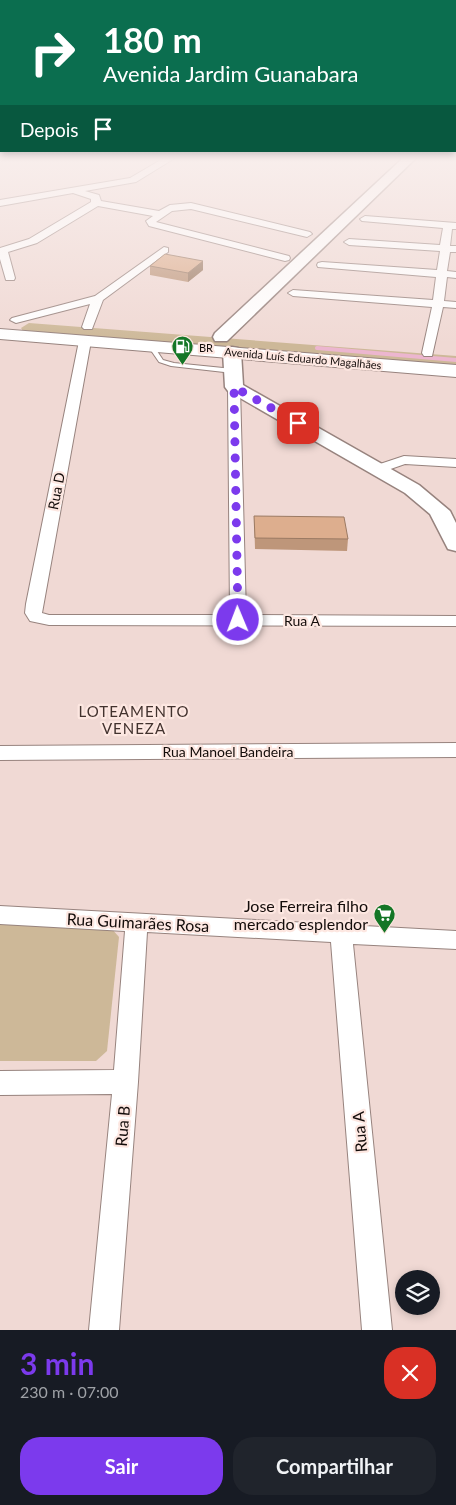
<!DOCTYPE html>
<html lang="pt">
<head>
<meta charset="utf-8">
<style>
	body { margin:0; font-family:Lato,sans-serif; background:#20242c; color:#f1f3f6; height:100vh; display:flex; flex-direction:column; font-size:19px; white-space:nowrap }
	* { box-sizing:border-box; margin:0 }
	p { font-size:16px; color:#9ea1a6 }
	.icon { flex:none; width:28px; height:28px; fill:none; stroke:currentColor; stroke-width:2; stroke-linecap:round; stroke-linejoin:round }
	.map { position:relative; height:1330px; overflow:hidden }
	.details { display:flex; flex-direction:column; background:#171b24; flex:1 }
	.details>* { flex:none }
	.guide { position:absolute; left:0px; top:0px; width:456px; height:152px; box-shadow:0 2px 8px #0003; background:#0b6e4f; color:#fff; overflow:hidden }
	.tools { position:absolute; left:395px; top:1270px; display:grid; gap:10px }
	.tools a { display:grid; place-items:center; width:45px; height:45px; border-radius:50%; background:#171b24; box-shadow:0 2px 8px #0003; font-size:25px }
	.pin { position:absolute; display:grid; place-items:center; width:42px; height:42px; color:#fff; margin:-21px; border-radius:10px; box-shadow:0 2px 8px #0006 }
	.me { position:absolute; width:55px; margin:-28px; rotate:359deg; stroke-linejoin:round; filter:drop-shadow(0 0 4px #0008) }
	.turn { display:flex; align-items:center; gap:18px; height:105px; padding:0 20px; font-size:22px }
	.turn .icon { width:65px; height:65px; stroke-width:2.5 }
	.turn b { display:block; font-size:35px; line-height:42px }
	.then { display:flex; align-items:center; height:48px; padding:0 20px; background:#0003; gap:10px; font-size:19px }
	.round { display:grid; place-items:center; flex:none; width:52px; height:52px; border-radius:20px; background:#20242c }
	.headline { display:flex; align-items:center; justify-content:space-between; height:85px; padding:0 20px }
	h1 { font-size:30px; font-weight:700; line-height:38px; color:#7c3aed }
	.cta { display:flex; gap:10px; margin-top:auto; padding:10px 20px }
	.cta a { flex:1; height:58px; border-radius:20px; background:#7c3aed; color:#fff; font-size:20px; font-weight:700; line-height:58px; text-align:center }
	.cta a+a { background:#20242c; color:#f1f3f6 }
	.map>svg:first-child { display:block }
	.green { fill:#cdb898 }
	.lines { fill:none; stroke-linecap:round; stroke-linejoin:round }
	.stream { stroke:#ecb6cf; stroke-width:4 }
	.lane-casing { stroke:#97837e; stroke-width:2 }
	.street-casing { stroke:#97837e; stroke-width:2 }
	.secondary-casing { stroke:#97837e; stroke-width:3 }
	.primary-casing { stroke:#97837e; stroke-width:2 }
	.lane { fill:#fff; fill-rule:evenodd }
	.street { fill:#fff; fill-rule:evenodd }
	.secondary { fill:#fff; fill-rule:evenodd }
	.primary { fill:#fff; fill-rule:evenodd }
	.wall { fill:#be967a }
	.shaded-wall { fill:#9b7a63 }
	.building { fill:#ddae8e; stroke:#9b7a63 }
	.route { stroke:#7c3aed; stroke-width:9; stroke-dasharray:0 16.2 }
	.labels { text-anchor:middle; dominant-baseline:central; stroke-width:4.5; stroke-linejoin:round; paint-order:stroke }
	.far-poi-label { font-size:11px; fill:#130c0a; stroke:#fde7e1; text-anchor:start }
	.far-street-label { font-size:11px; fill:#130c0a; stroke:#fde7e1 }
	.street-label { font-size:14px; fill:#130c0a; stroke:#fde7e1 }
	.neighbourhood-label { font-size:15px; letter-spacing:1px; fill:#42322e; stroke:#fde7e1 }
	.near-poi-label { font-size:16px; fill:#130c0a; stroke:#fde7e1; text-anchor:end }
	.near-street-label { font-size:16px; fill:#130c0a; stroke:#fde7e1 }
</style>
</head>
<body>
<div class="map">
<svg width="456" height="1330" viewBox="0 0 456 1330">
	<rect width="100%" height="100%" fill="#f0d9d4"/>
	<g class="green">
		<path d="M29 323 456 356V367L23 331 21 328Z"/>
		<path d="M0 921 111 928 119 937 107 1051 96 1061H0Z"/>
	</g>
	<g class="lines">
		<path class="stream" d="M317 348 456 360"/>
		<defs>
			<path id="lane" d="M149 345H153L163 360 174 363 233 369 236 371 233 373 171 366 159 362 148 346Z"/>
			<g id="street">
				<path d="M164 158H175L136 182 85 191 99 195 101 201 159 211 170 205 191 203 310 232 312 234 307 237 191 209 172 211 156 222 289 256 290 258 289 260 285 261 149 226 146 221 153 216 98 206 37 243 8 252 15 278 14 280H6L0 259V248L29 239 91 202V199L73 193 0 206V200L130 178Z"/>
				<path d="M365 216 456 223V229H452L450 246H456V252H450L447 271 456 272V278L447 277 444 301 456 302V308L443 307 432 356H424L422 353 432 307 293 296 288 293 293 290 433 300 436 277 318 267 317 265 318 263 322 262 437 270 440 251 349 245 344 242 349 239 440 245 443 228 362 221 360 219Z"/>
				<path d="M164 247 168 248V252L103 300 92 329H84L82 327 90 304 16 323 10 320 12 318 95 296Z"/>
				<path d="M85 337 91 341 42 613 49 615H230L228 387 234 383 240 387 246 615 456 616V626L49 625 30 621 25 613 26 604 79 341Z"/>
				<path d="M404 456 456 459V467L405 464 379 473 372 469 374 466Z"/>
				<path d="M456 743V757L0 760V746Z"/>
				<path d="M0 906 456 931V949L353 944 392 1330H362L331 942 147 932 138 1082 119 1330H89L112 1094 0 1095V1071L114 1070 125 931 0 924Z"/>
			</g>
			<g id="secondary">
				<path d="M403 158H416L227 341H215L213 337 215 333Z"/>
				<path d="M232 347 238 348 241 352 243 385 419 485 450 511 456 523V551L448 549 430 514 405 493 228 391 225 387 223 352 226 348Z"/>
			</g>
			<path id="primary" d="M0 329 456 365V377L0 339Z"/>
		</defs>
		<use href="#lane" class="lane-casing"/>
		<use href="#street" class="street-casing"/>
		<use href="#secondary" class="secondary-casing"/>
		<use href="#primary" class="primary-casing"/>
		<use href="#lane" class="lane"/>
		<use href="#street" class="street"/>
		<use href="#secondary" class="secondary"/>
		<use href="#primary" class="primary"/>
	</g>
	<g class="wall">
		<path d="M203 261V270L188 282 150 275V266Z"/>
		<path d="M254 516 348 539 347 551 255 549Z"/>
	</g>
	<path class="shaded-wall" d="M203 261V270L188 282V273Z"/>
	<g class="building">
		<path d="M165 254 203 261 188 273 150 266Z"/>
		<path d="M254 516 344 517 348 539 255 538Z"/>
	</g>
	<linearGradient id="sky" x2="0" y2="1"><stop stop-color="#a9b5de"/><stop offset="0.46" stop-color="#f8eeec"/><stop offset="1" stop-color="#f8eeec" stop-opacity="0"/></linearGradient>
	<rect width="456" height="344" fill="url(#sky)"/>
	<g class="lines">
		<path class="route" d="M238 620 234 387 298 423"/>
	</g>
	<defs>
		<symbol id="fuel-pin" viewBox="-11 -11 22 30"><path d="M0 17L-7.5 6A9.5 9.5 0 1 1 7.5 6Z" fill="#147626" stroke="#fde7e1"/><path d="M-5.5-6h7V0h2V4h1.3V-2.5L3-4.5l.8-.8L6-3V5H2.5V1h-1V6h-7ZM-4.2-4.7v3.2H.2V-4.7Z" fill="#fff"/></symbol>
		<symbol id="supermarket-pin" viewBox="-11 -11 22 30"><path d="M0 17L-7.5 6A9.5 9.5 0 1 1 7.5 6Z" fill="#147626" stroke="#fde7e1"/><path d="M-6-5.5h2.5l.6 2H6L4.5 2H-2.5L-4.4-4H-6ZM-1.5 3.2a1.3 1.3 0 1 0 .1 0ZM3 3.2a1.3 1.3 0 1 0 .1 0Z" fill="#fff"/></symbol>
	</defs>
	<g fill-rule="evenodd">
		<use href="#fuel-pin" x="170" y="334" width="25" height="34"/>
		<use href="#supermarket-pin" x="372" y="902" width="25" height="34"/>
	</g>
	<g class="labels">
		<g class="far-poi-label">
			<text x="199" y="347">BR</text>
		</g>
		<g class="far-street-label">
			<text transform="translate(303 358) rotate(5)">Avenida Luís Eduardo Magalhães</text>
		</g>
		<g class="street-label">
			<text transform="translate(56 491) rotate(-79)">Rua D</text>
			<text x="302" y="620">Rua A</text>
			<text x="228" y="751">Rua Manoel Bandeira</text>
		</g>
		<g class="neighbourhood-label">
			<text x="134" y="711">LOTEAMENTO<tspan x="134" dy="17">VENEZA</tspan></text>
		</g>
		<g class="near-poi-label">
			<text x="368" y="905">Jose Ferreira filho<tspan x="368" dy="18">mercado esplendor</tspan></text>
		</g>
		<g class="near-street-label">
			<text transform="translate(138 922) rotate(3)">Rua Guimarães Rosa</text>
			<text transform="translate(122 1126) rotate(-85)">Rua B</text>
			<text transform="translate(359 1132) rotate(-95)">Rua A</text>
		</g>
	</g>
</svg>
<div class="tools">
<a><svg class="icon" aria-label="layers" viewBox="0 0 24 24"><path d="M12 4l9 5-9 5-9-5zM3 14l9 5 9-5"/></svg></a>
</div>
<div class="pin" style="left:298px;top:423px;background:#d93025"><svg class="icon" aria-label="arrive" viewBox="0 0 24 24"><path d="M6 21V4h12l-3 4 3 4H6"/></svg></div>
<svg class="me" style="left:238px;top:620px" viewBox="-20 -20 40 40"><circle r="17" fill="#7c3aed" stroke="#fff" stroke-width="3"/><path d="M0-11L8 9 0 5-8 9z" fill="#fff"/></svg>
<div class="guide">
<div class="turn"><svg class="icon" aria-label="right" viewBox="0 0 24 24"><path d="M7 20v-9h11M14 6l5 5-5 5"/></svg><div><b>180 m</b>Avenida Jardim Guanabara</div></div>
<div class="then">Depois<svg class="icon" aria-label="arrive" viewBox="0 0 24 24"><path d="M6 21V4h12l-3 4 3 4H6"/></svg></div>
</div>
</div>
<section class="details">
<div class="headline"><div><h1>3 min</h1><p>230 m · 07:00</p></div><a class="round" style="background:#d93025;color:#fff"><svg class="icon" aria-label="close" viewBox="0 0 24 24"><path d="M6 6l12 12M18 6L6 18"/></svg></a></div>
<div class="cta"><a>Sair</a><a>Compartilhar</a></div>
</section>
</body>
</html>
